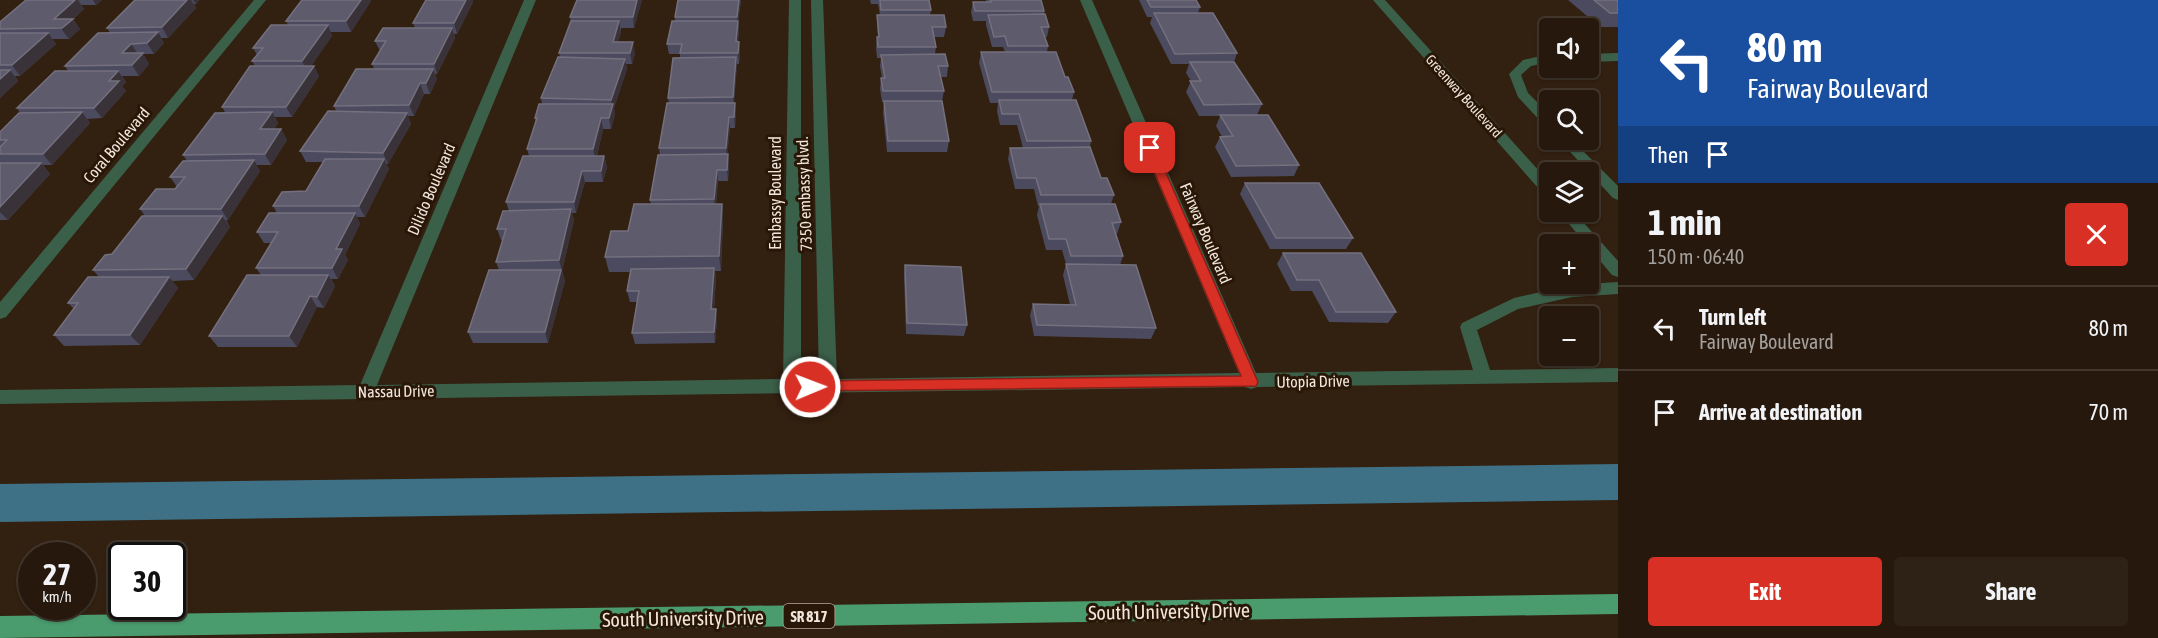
<!DOCTYPE html>
<html lang="en">
<head>
<meta charset="utf-8">
<style>
	body { margin:0; font-family:"Asap Condensed",sans-serif; background:#2e2115; color:#f1f3f6; height:100vh; display:flex; flex-direction:column; font-size:22px; white-space:nowrap }
	* { box-sizing:border-box; margin:0 }
	p { font-size:20px; color:#a4a09d }
	.icon { flex:none; width:33px; height:33px; fill:none; stroke:currentColor; stroke-width:2; stroke-linecap:round; stroke-linejoin:round }
	.map { position:relative; flex:1; overflow:hidden }
	.drawer { display:flex; flex-direction:column; background:#26180c; width:540px }
	.drawer>* { flex:none }
	.banner { background:#1a4fa0; color:#fff; overflow:hidden }
	.controls { position:absolute; left:1539px; top:18px; display:grid; gap:12px }
	.controls a { display:grid; place-items:center; width:60px; height:60px; border-radius:6px; background:#26180c; box-shadow:0 2px 4px #0004,0 0 0 2px #42372d; font-size:30px }
	.speed { position:absolute; left:18px; top:542px; display:flex; gap:12px; font-size:30px; font-weight:700; text-align:center }
	.speed>* { display:grid; place-content:center; width:78px; height:78px; border-radius:50%; background:#26180c; box-shadow:0 2px 4px #0004,0 0 0 2px #42372d; line-height:1 }
	.speed small { font-size:15px; font-weight:400 }
	.speed .limit { border:3px solid #111; border-radius:9px; background:#fff; color:#111 }
	.pin { position:absolute; display:grid; place-items:center; width:51px; height:51px; color:#fff; margin:-26px; border-radius:12px; box-shadow:0 3px 9px #0006 }
	.me { position:absolute; width:66px; margin:-33px; rotate:89deg; stroke-linejoin:round; filter:drop-shadow(0 0 4px #0008) }
	.turn { display:flex; align-items:center; gap:21px; height:126px; padding:0 30px; font-size:27px }
	.turn .icon { width:78px; height:78px; stroke-width:2.5 }
	.turn b { display:block; font-size:42px; line-height:51px }
	.then { display:flex; align-items:center; height:57px; padding:0 30px; background:#0003; gap:12px; font-size:22px }
	.round { display:grid; place-items:center; flex:none; width:63px; height:63px; border-radius:6px; background:#2e2115 }
	.overview { display:flex; align-items:center; justify-content:space-between; height:102px; padding:0 30px }
	h1 { font-size:36px; font-weight:700; line-height:45px }
	.action { display:flex; gap:12px; margin-top:auto; padding:12px 30px }
	.action a { flex:1; height:69px; border-radius:6px; background:#d93025; color:#fff; font-size:24px; font-weight:700; line-height:69px; text-align:center }
	.action a+a { background:#2e2115; color:#f1f3f6 }
	ul { padding:0; list-style:none }
	li { display:flex; align-items:center; gap:18px; height:84px; padding:0 30px; border-top:2px solid #42372d }
	li div { flex:1 }
	li b { display:block; font-size:22px }
	li em { font-style:normal }
	main { display:flex; flex:1; min-height:0 }
	.map>svg:first-child { display:block }
	.lines { fill:none; stroke-linecap:round; stroke-linejoin:round }
	.canal { fill:#3e7185; fill-rule:evenodd }
	.minor { fill:#3b604a; fill-rule:evenodd }
	.primary { fill:#4a9b6e; fill-rule:evenodd }
	.wall { fill:#4b4a5e }
	.shaded-wall { fill:#393239 }
	.building { fill:#5d5b6c; stroke:#74707e; stroke-width:1.5 }
	.route { fill:#d93025; stroke:#8d1f18; stroke-width:1.5 }
	.labels { text-anchor:middle; dominant-baseline:central; stroke-width:6; stroke-linejoin:round; paint-order:stroke }
	.far-street-label { font-size:14px; fill:#f2e6dc; stroke:#281707 }
	.shield { fill:#281707; stroke:#b5a89c; stroke-width:1.5 }
	.shield-label { font-size:15px; font-weight:bold; fill:#f2e6dc }
	.street-label { font-size:16px; fill:#f2e6dc; stroke:#281707 }
	.near-street-label { font-size:20px; fill:#f2e6dc; stroke:#281707 }
</style>
</head>
<body>
<main>
<div class="map">
<svg width="1618" height="638" viewBox="0 0 1618 638">
	<rect width="100%" height="100%" fill="#322010"/>
	<g class="lines">
		<path class="canal" d="M1618 464V500L0 522V484Z"/>
		<g class="minor">
			<path d="M254 0H266L6 317 0 319V302Z"/>
			<path d="M524 0H536L377 385 783 379 789 0H801V379H819L811 0H823L837 379 1239 373 1080 0H1092L1256 373 1473 370 1460 327 1462 323 1514 298 1572 285 1618 282V294L1572 297 1518 309 1477 330 1490 370 1618 368V382L1257 387 1251 389 1245 387 0 404V390L360 385Z"/>
			<path d="M1373 0H1385L1550 183V198L1545 196Z"/>
			<path d="M1618 53V61L1588 62V54Z"/>
			<path d="M1550 54V62L1531 66 1521 75 1528 93 1550 115V127L1545 126 1518 97 1509 74 1523 60Z"/>
			<path d="M1559 140H1572L1618 186V200L1613 198Z"/>
			<path d="M1559 212H1574L1618 261V277L1612 275Z"/>
		</g>
		<path class="primary" d="M1618 594V614L0 638V616Z"/>
	</g>
	<g class="wall">
		<path d="M26 0H102L96 5H81L84 9 73 19 80 29 69 39H52L56 44 20 76H15L18 81 0 98V22Z"/>
		<path d="M135 0H199L196 4H194L196 8 168 38H161L164 43 154 54H143L149 64 139 76H122L126 82 122 86 126 91 102 118 87 119 90 123 52 165H43L50 174 8 220H0V132L20 113 17 108 68 71 65 66 110 33 107 28Z"/>
		<path d="M642 0 634 28H621V32L618 42 635 53 632 64H626L627 69 614 108 615 115 611 129H603L597 156H604L607 167 603 182H585L576 213H572L574 220 562 271 565 281 548 343H473L468 332 499 270 496 262 503 240H501L497 229 509 211 506 202 529 156 527 149 536 123 535 118 542 104 541 98 560 57 559 53 571 22 570 17Z"/>
		<path d="M741 0 738 22 739 31 738 41 739 42 740 52 739 64H737L734 103 736 113 735 128H730L727 154 729 165 728 181H718L716 204H722L723 219 721 271H715L716 279 714 309 717 320 715 343 635 344 632 333 637 302H630L627 291 630 272H609L605 257 651 204 650 200 660 155 659 148 669 103 668 98 680 58V54H669L667 44 675 21V17Z"/>
		<path d="M870 0H929L931 10 930 15 946 27 944 37H934L936 47 935 54 948 66 947 77H940L944 91 942 101 949 141 947 152H887L883 112 884 102H882L880 89 881 78H882L880 66 881 58H877L876 47 877 37H878L877 26V15H880L878 4H871Z"/>
		<path d="M986 0H1041L1044 11V14L1049 27 1047 37H1045L1048 46 1047 52 1065 77 1074 92 1072 100 1091 141 1090 147 1101 178 1114 195 1111 204 1121 222 1117 234H1116L1123 256 1120 265 1156 328 1151 339 1034 336 1030 315 1033 304 1070 305 1063 275 1066 264 1062 250H1046L1037 215 1039 206H1038L1034 189H1015L1008 159 1010 148H1023L1017 125H1000L997 111 998 103H990L979 63 981 52H1005L1003 47H992L986 25V21H973L971 12 973 2H986Z"/>
		<path d="M1139 0H1196L1200 7 1198 13 1237 53 1234 62 1262 104 1257 115 1299 165 1294 176 1231 177 1215 147 1220 137H1222L1216 126 1220 116H1199L1186 92 1191 81 1186 73 1189 64H1171L1150 23 1152 17H1147Z"/>
		<path d="M1568 0H1618V27H1600Z"/>
		<path d="M371 1 351 32H330L332 36 311 66H314L319 76 292 117H275L278 123 274 129H281L287 140 271 165H256L260 171 228 220H226L230 227 194 280 172 281 178 288 140 345 64 346 54 335 74 309 68 303 99 277 93 270 112 254 145 216 140 209 175 189 177 187 170 177 187 161 183 155 225 112 222 107 255 66 252 61 257 55 253 48 288 25 286 21Z"/>
		<path d="M473 2 457 34H454L455 38 437 74H435L437 79 430 94H424L414 116H408L411 124 388 164H386L389 169 365 217H357L360 224 345 255 348 260 338 279H331L335 286 324 308 317 307 297 347H218L209 336 261 275 256 268 272 243H264L257 232 277 213 273 206 306 191 323 162H306L300 151 336 111 334 106 374 69 372 64 380 51 375 41 415 28 413 23Z"/>
		<path d="M1245 183 1353 238 1346 249H1270L1240 194Z"/>
		<path d="M1283 253 1396 312 1388 323 1329 322 1312 291H1291L1277 264Z"/>
		<path d="M905 265 967 325 964 336 906 334 904 276Z"/>
	</g>
	<g class="shaded-wall">
		<path d="M75 0H78L84 9 69 22 73 19 80 29 69 39 54 19Z"/>
		<path d="M93 0H102L96 5Z"/>
		<path d="M187 0H191L196 8 168 38 162 27Z"/>
		<path d="M193 0H199L196 4Z"/>
		<path d="M361 0H371V1L351 32 346 21Z"/>
		<path d="M466 0H473V2L457 34 454 23Z"/>
		<path d="M637 0H642L634 28 633 17Z"/>
		<path d="M739 0H741L738 22 739 31 737 52 736 41 738 26 737 17Z"/>
		<path d="M619 21 621 32 615 53 613 42Z"/>
		<path d="M328 25 332 36 307 72 302 61Z"/>
		<path d="M452 28 455 38 437 74 434 64Z"/>
		<path d="M158 32 164 43 154 54 147 43Z"/>
		<path d="M48 33 56 44 20 76 12 65Z"/>
		<path d="M633 42 635 53 632 64 630 53Z"/>
		<path d="M739 42 740 52 739 64 738 53Z"/>
		<path d="M131 44 138 54 122 53Z"/>
		<path d="M143 53 149 64 139 76 132 65Z"/>
		<path d="M736 57 737 67 733 107V97Z"/>
		<path d="M625 59 627 69 614 108 615 115 611 129 609 118 612 106 611 100Z"/>
		<path d="M314 66 319 76 292 117 286 107Z"/>
		<path d="M433 69 437 79 430 94 426 83Z"/>
		<path d="M10 70 18 81 0 98V79Z"/>
		<path d="M118 71 126 82 122 86 126 91 102 118 94 108 109 81Z"/>
		<path d="M420 83 424 94 414 116 409 105Z"/>
		<path d="M735 103 736 113 735 128 734 117Z"/>
		<path d="M82 112 90 123 52 165 43 154Z"/>
		<path d="M272 112 278 123 266 140 260 129Z"/>
		<path d="M407 113 411 124 388 164 383 153Z"/>
		<path d="M729 117 730 128 727 159 726 148Z"/>
		<path d="M601 118 603 129 596 160 593 149Z"/>
		<path d="M281 129 287 140 271 165 265 154Z"/>
		<path d="M728 154 729 165 728 181 727 170Z"/>
		<path d="M604 156 607 167 603 182 601 171Z"/>
		<path d="M384 159 389 169 365 217 359 206Z"/>
		<path d="M254 160 260 171 228 220 221 209Z"/>
		<path d="M41 163 50 174 8 220 0 212V207Z"/>
		<path d="M717 170 718 181 715 211 714 199Z"/>
		<path d="M582 171 585 182 576 213 574 202Z"/>
		<path d="M722 204 723 219 721 271 719 256Z"/>
		<path d="M571 209 574 220 562 271 559 260Z"/>
		<path d="M355 213 360 224 345 255 348 260 338 279 332 268 336 249Z"/>
		<path d="M222 216 230 227 194 280 186 269Z"/>
		<path d="M714 268 716 279 713 320 711 309Z"/>
		<path d="M561 270 565 281 548 343 545 332Z"/>
		<path d="M328 275 335 286 324 308 317 297Z"/>
		<path d="M169 277 178 288 140 345 130 335Z"/>
		<path d="M310 296 317 307 297 347 289 336Z"/>
		<path d="M716 309 717 320 715 343 714 332Z"/>
	</g>
	<g class="building">
		<path d="M26 0H75L54 19H73L62 28 0 29V22Z"/>
		<path d="M135 0H187L162 27 107 28Z"/>
		<path d="M302 0H361L346 21H286Z"/>
		<path d="M426 0H466L454 23H413Z"/>
		<path d="M577 0H637L633 17H570Z"/>
		<path d="M678 0H739L737 17H675Z"/>
		<path d="M880 0H929L931 10H881Z"/>
		<path d="M990 0H1041L1044 11H975L973 2H991Z"/>
		<path d="M1147 0H1196L1200 7H1151Z"/>
		<path d="M1594 0H1618V13H1610Z"/>
		<path d="M1154 13H1213L1237 53 1175 54Z"/>
		<path d="M1045 14 1049 27H1041L1048 46H1008L1005 36 994 37 988 15Z"/>
		<path d="M877 15H944L946 27H932L936 47H878L877 37H879Z"/>
		<path d="M571 21H619L613 42H633L630 53H559Z"/>
		<path d="M672 21H738L736 41 739 42 738 53H680L682 44H667Z"/>
		<path d="M271 25H328L302 61H252L263 48H253Z"/>
		<path d="M383 28H452L434 64H372L386 41H375Z"/>
		<path d="M158 32 147 43 131 44 122 53H143L132 65 65 66 98 33Z"/>
		<path d="M0 33H48L12 65H0Z"/>
		<path d="M981 52H1056L1065 77H1068L1074 92H992Z"/>
		<path d="M945 54 948 66H938L944 91H883L881 78H885L881 55Z"/>
		<path d="M558 57 625 59 611 100 541 98Z"/>
		<path d="M736 57 733 97 668 98 673 58Z"/>
		<path d="M1190 62H1234L1262 104 1204 105 1190 81H1201Z"/>
		<path d="M250 66H314L286 107H222Z"/>
		<path d="M356 69H433L426 83H420L409 105 334 106Z"/>
		<path d="M0 70H10L0 79Z"/>
		<path d="M55 71H118L109 81H119L94 108H17Z"/>
		<path d="M999 100H1076L1091 141H1027L1019 114H1002Z"/>
		<path d="M884 101H942L949 141H888Z"/>
		<path d="M667 103H735L734 117H729L726 148H659Z"/>
		<path d="M539 104H613L609 118H601L593 149H527L537 118H535Z"/>
		<path d="M328 111 407 113 383 153 300 151Z"/>
		<path d="M82 112 43 154H0V147L7 140H0V132L19 113Z"/>
		<path d="M272 112 260 129H281L265 154 183 155 215 113Z"/>
		<path d="M1220 115H1268L1299 165 1236 166 1220 137 1233 136Z"/>
		<path d="M1090 147 1101 178H1107L1114 195H1041L1036 178H1017L1010 148Z"/>
		<path d="M728 154 727 170H717L714 199 650 200 658 155Z"/>
		<path d="M523 156H604L601 171H582L574 202H506Z"/>
		<path d="M325 159H384L359 206H273L282 192 306 191Z"/>
		<path d="M254 160 221 209H140L156 189H175L185 177H170L183 161Z"/>
		<path d="M0 163H41L0 207Z"/>
		<path d="M1245 183H1319L1353 238H1276Z"/>
		<path d="M634 204H722L719 256 605 257 611 231H628Z"/>
		<path d="M1040 204H1115L1121 222 1112 223 1123 256H1071L1066 239H1049Z"/>
		<path d="M571 209 559 260 496 262 506 229H497L503 211Z"/>
		<path d="M269 213H355L336 249H342L332 268H256L278 232H257Z"/>
		<path d="M142 216H222L186 269 93 270 105 255 112 254Z"/>
		<path d="M1283 253H1361L1396 312H1336L1319 280H1297Z"/>
		<path d="M1066 264 1136 265 1156 328 1037 325 1033 304 1076 305Z"/>
		<path d="M905 265 961 267 967 325 907 323Z"/>
		<path d="M714 268 711 309H716L714 332 632 333 639 291H627L631 269Z"/>
		<path d="M489 270H561L545 332H468Z"/>
		<path d="M247 275H328L317 297 310 296 289 336H209Z"/>
		<path d="M88 277H169L130 335H54L78 303H68Z"/>
	</g>
	<path class="route" d="M1150 145 1155 148 1258 382 1256 386 804 391 802 387 804 383 810 381 1241 376 1144 148Z"/>
	<g class="labels">
		<g class="far-street-label">
			<text transform="translate(1464 96) rotate(48)">Greenway Boulevard</text>
		</g>
		<rect class="shield" x="783.5" y="604" width="51" height="24" rx="4.5"/>
		<g class="shield-label">
			<text x="809" y="616">SR 817</text>
		</g>
		<g class="street-label">
			<text transform="translate(116 145) rotate(-50)">Coral Boulevard</text>
			<text transform="translate(431 189) rotate(-67)">Dilido Boulevard</text>
			<text transform="translate(775 193) rotate(-90)">Embassy Boulevard</text>
			<text transform="translate(804 194) rotate(-92)">7350 embassy blvd.</text>
			<text transform="translate(1206 233) rotate(67)">Fairway Boulevard</text>
			<text transform="translate(1313 381) rotate(-1)">Utopia Drive</text>
			<text transform="translate(396 391) rotate(-1)">Nassau Drive</text>
		</g>
		<g class="near-street-label">
			<text transform="translate(1169 611) rotate(-1)">South University Drive</text>
			<text transform="translate(683 618) rotate(-1)">South University Drive</text>
		</g>
	</g>
</svg>
<div class="controls">
<a><svg class="icon" aria-label="sound" viewBox="0 0 24 24"><path d="M4 9h4l5-4v14l-5-4H4zM17 9q2 3 0 6"/></svg></a>
<a><svg class="icon" aria-label="search" viewBox="0 0 24 24"><circle cx="10" cy="10" r="6"/><path d="M15 15l6 6"/></svg></a>
<a><svg class="icon" aria-label="layers" viewBox="0 0 24 24"><path d="M12 4l9 5-9 5-9-5zM3 14l9 5 9-5"/></svg></a>
<a>+</a>
<a>−</a>
</div>
<div class="speed"><div>27<small>km/h</small></div><div class="limit">30</div></div>
<div class="pin" style="left:1150px;top:148px;background:#d93025"><svg class="icon" aria-label="arrive" viewBox="0 0 24 24"><path d="M6 21V4h12l-3 4 3 4H6"/></svg></div>
<svg class="me" style="left:810px;top:387px" viewBox="-20 -20 40 40"><circle r="17" fill="#d93025" stroke="#fff" stroke-width="3"/><path d="M0-11L8 9 0 5-8 9z" fill="#fff"/></svg>
</div>
<section class="drawer">
<div class="banner">
<div class="turn"><svg class="icon" aria-label="left" viewBox="0 0 24 24"><path d="M17 20v-9H6M10 6l-5 5 5 5"/></svg><div><b>80 m</b>Fairway Boulevard</div></div>
<div class="then">Then<svg class="icon" aria-label="arrive" viewBox="0 0 24 24"><path d="M6 21V4h12l-3 4 3 4H6"/></svg></div>
</div>
<div class="overview"><div><h1>1 min</h1><p>150 m · 06:40</p></div><a class="round" style="background:#d93025;color:#fff"><svg class="icon" aria-label="close" viewBox="0 0 24 24"><path d="M6 6l12 12M18 6L6 18"/></svg></a></div>
<ul>
<li><svg class="icon" aria-label="left" viewBox="0 0 24 24"><path d="M17 20v-9H6M10 6l-5 5 5 5"/></svg><div><b>Turn left</b><p>Fairway Boulevard</p></div><em>80 m</em></li>
<li><svg class="icon" aria-label="arrive" viewBox="0 0 24 24"><path d="M6 21V4h12l-3 4 3 4H6"/></svg><div><b>Arrive at destination</b></div><em>70 m</em></li>
</ul>
<div class="action"><a>Exit</a><a>Share</a></div>
</section>
</main>
</body>
</html>
